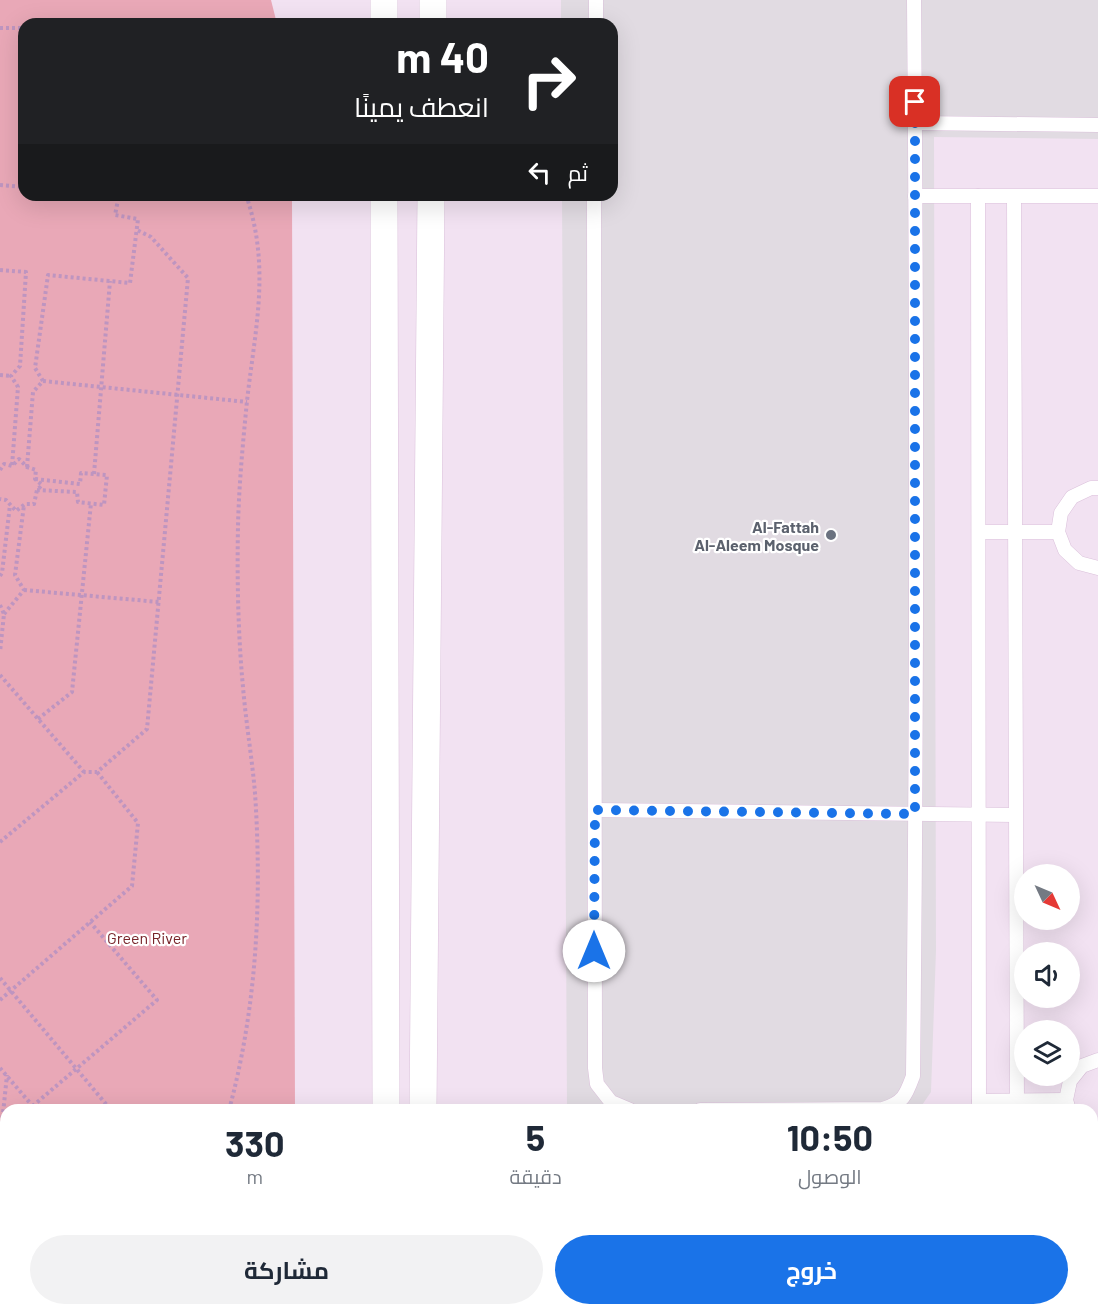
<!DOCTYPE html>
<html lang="ar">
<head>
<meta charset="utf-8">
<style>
	body { margin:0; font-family:Barlow,Cairo,sans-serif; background:#f2f2f3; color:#1f2937; direction:rtl; height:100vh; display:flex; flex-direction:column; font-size:22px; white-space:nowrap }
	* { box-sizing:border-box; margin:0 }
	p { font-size:20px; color:#747a83 }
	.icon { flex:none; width:33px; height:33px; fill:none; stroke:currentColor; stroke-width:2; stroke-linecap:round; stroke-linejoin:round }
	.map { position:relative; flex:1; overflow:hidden; direction:ltr }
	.drawer { position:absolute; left:0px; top:1104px; width:1098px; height:212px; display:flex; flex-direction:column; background:#fff; border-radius:18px 18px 0 0; box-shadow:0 6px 24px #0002; direction:rtl }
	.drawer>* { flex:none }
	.banner { position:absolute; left:18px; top:18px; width:600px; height:183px; border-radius:18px; box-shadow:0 6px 24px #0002; direction:rtl; background:#202124; color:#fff; overflow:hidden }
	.needle { width:39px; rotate:134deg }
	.controls { position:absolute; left:1014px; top:864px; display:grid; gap:12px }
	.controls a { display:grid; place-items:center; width:66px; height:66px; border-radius:50%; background:#fff; box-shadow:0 6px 24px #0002; font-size:30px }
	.pin { position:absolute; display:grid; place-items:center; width:51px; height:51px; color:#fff; margin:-26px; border-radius:12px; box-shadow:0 3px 9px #0006 }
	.me { position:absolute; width:66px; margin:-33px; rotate:0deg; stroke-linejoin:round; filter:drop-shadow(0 0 4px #0008) }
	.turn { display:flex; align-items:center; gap:21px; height:126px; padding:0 30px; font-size:27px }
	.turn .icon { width:78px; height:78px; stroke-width:2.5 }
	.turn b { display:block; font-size:42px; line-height:51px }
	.then { display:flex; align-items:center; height:57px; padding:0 30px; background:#0003; gap:12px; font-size:22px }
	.eta { display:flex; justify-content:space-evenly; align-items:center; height:102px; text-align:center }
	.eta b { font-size:36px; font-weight:700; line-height:42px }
	.primary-button { display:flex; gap:12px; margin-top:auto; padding:12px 30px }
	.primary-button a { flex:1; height:69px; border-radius:36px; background:#1a73e8; color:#fff; font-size:24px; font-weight:700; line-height:69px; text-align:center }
	.primary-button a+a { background:#f2f2f3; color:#1f2937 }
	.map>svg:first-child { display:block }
	.green { fill:#e9a8b7 }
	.parking { fill:#e1dbe2 }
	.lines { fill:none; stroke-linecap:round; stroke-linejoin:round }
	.service-casing { stroke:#dbc1db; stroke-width:15 }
	.minor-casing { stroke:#dbc1db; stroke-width:28 }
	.path { stroke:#be95c0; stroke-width:4; stroke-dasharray:3 3; stroke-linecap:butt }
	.service { stroke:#fff; stroke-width:14 }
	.minor { stroke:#fff; stroke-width:27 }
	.route { stroke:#1a73e8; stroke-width:10; stroke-dasharray:0 18 }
	.worship-dot { fill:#6b7280; stroke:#fff; stroke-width:2 }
	.labels { text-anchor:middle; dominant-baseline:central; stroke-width:4.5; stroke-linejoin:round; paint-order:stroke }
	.worship-label { font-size:16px; font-weight:bold; fill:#5b616d; stroke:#fff; text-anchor:end }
	.park-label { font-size:16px; fill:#772429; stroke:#fff }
</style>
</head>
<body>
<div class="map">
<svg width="1098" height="1315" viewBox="0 0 1098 1315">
	<rect width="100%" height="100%" fill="#f2e2f2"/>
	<path class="green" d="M0 0H271L277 24H24V195H292L295 1110H6V1310H296V1315H0Z"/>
	<path class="parking" d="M561 0H1098V139L934 137 936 950 931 1092 920 1108 905 1110H567L562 195H612V24H561Z"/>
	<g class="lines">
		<defs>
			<g id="service">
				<path d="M596 24V0"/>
				<path d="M915 123 1098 125"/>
				<path d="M594 195 595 1068 597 1084 611 1102 630 1110"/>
				<path d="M915 196H1098"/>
				<path d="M978 196 979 1110"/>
				<path d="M1014 197 1017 1110"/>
				<path d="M1098 488H1091L1072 497 1061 513 1058 532 1065 550 1079 563 1098 568"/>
				<path d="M979 532H1058"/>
				<path d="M595 810 1015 815"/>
				<path d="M979 1101 1066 1100"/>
				<path d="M700 1110 883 1109C904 1102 906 1095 913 1076 917 717 917 359 914 0"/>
				<path d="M1069 1110 1066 1100 1070 1081 1082 1066 1098 1060"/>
				<path d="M1092 1134 1098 1136"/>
				<path d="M978 1310V1315"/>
				<path d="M1017 1310V1315"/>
			</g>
			<g id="minor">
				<path d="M384 0V24"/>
				<path d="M433 24V0"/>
				<path d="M384 195 386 1110"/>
				<path d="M423 1110 431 195"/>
				<path d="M386 1310V1315"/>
				<path d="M423 1310V1315"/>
			</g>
		</defs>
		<use href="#service" class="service-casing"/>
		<use href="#minor" class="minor-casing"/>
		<g class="path">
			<path d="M0 28H24"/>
			<path d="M0 185 24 187"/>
			<path d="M0 270 26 272 20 366 11 376 18 387 12 466"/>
			<path d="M0 375 11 376"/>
			<path d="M43 381 247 402"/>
			<path d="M27 467 33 392 43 381 35 368 48 275 130 283 138 219 115 215 119 195H115"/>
			<path d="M0 470 4 464 12 466 19 459 27 467 36 470 35 479 42 485 37 490 34 504H25L16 511 6 500 0 499"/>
			<path d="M94 474 110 281"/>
			<path d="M35 479 80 484 81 473 107 475 104 505 78 502 77 492 37 490"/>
			<path d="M0 576 2 573 10 505"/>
			<path d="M24 590 159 602"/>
			<path d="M0 605 4 614 0 652"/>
			<path d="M4 614 24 590 15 575 24 505"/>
			<path d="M0 675 84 772"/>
			<path d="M38 719 72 692 91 503"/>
			<path d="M0 842 84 772H97L147 729 188 278 151 237 137 230"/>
			<path d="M0 978 111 1110"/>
			<path d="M0 1000 132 886 138 823 97 772"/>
			<path d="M0 1068 36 1110"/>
			<path d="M28 1110 157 1000 90 922"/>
			<path d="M229 1110C257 1007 262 899 255 793 252 758 246 723 243 687 238 634 237 579 238 526 239 484 243 442 247 401 255 329 271 267 246 195"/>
			<path d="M0 1142 7 1075"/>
			<path d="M0 1252 6 1251"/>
			<path d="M56 1310 60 1315"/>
			<path d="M127 1310 129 1315"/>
			<path d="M164 1315 165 1310"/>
		</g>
		<use href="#service" class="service"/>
		<use href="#minor" class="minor"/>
	</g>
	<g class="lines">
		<path class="route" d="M594 951 595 810 915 814V102"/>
	</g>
	<circle class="worship-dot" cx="831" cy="535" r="6"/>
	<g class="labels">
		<g class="worship-label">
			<text x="819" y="526">Al-Fattah<tspan x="819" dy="18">Al-Aleem Mosque</tspan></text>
		</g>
		<g class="park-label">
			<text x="147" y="937">Green River</text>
		</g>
	</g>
</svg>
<div class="controls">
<a><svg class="needle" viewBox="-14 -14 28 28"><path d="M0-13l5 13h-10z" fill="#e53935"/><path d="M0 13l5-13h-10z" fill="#747a83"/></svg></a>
<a><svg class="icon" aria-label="sound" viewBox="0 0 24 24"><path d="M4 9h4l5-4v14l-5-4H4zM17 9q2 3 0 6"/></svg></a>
<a><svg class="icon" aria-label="layers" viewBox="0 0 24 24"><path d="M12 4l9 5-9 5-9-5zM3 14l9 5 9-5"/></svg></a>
</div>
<div class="pin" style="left:915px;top:102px;background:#d93025"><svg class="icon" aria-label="arrive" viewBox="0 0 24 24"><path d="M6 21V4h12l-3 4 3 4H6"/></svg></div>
<svg class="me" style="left:594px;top:951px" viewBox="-20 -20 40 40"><circle r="19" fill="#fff"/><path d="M0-13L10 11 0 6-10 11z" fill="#1a73e8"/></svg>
<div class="banner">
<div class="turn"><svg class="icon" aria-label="right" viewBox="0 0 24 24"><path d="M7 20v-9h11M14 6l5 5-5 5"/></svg><div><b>40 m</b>انعطف يمينًا</div></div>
<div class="then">ثم<svg class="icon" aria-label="left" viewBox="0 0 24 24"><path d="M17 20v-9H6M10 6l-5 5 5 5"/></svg></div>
</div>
<section class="drawer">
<div class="eta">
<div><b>10:50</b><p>الوصول</p></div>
<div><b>5</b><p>دقيقة</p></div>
<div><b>330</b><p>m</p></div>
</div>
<div class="primary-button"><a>خروج</a><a>مشاركة</a></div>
</section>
</div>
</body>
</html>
